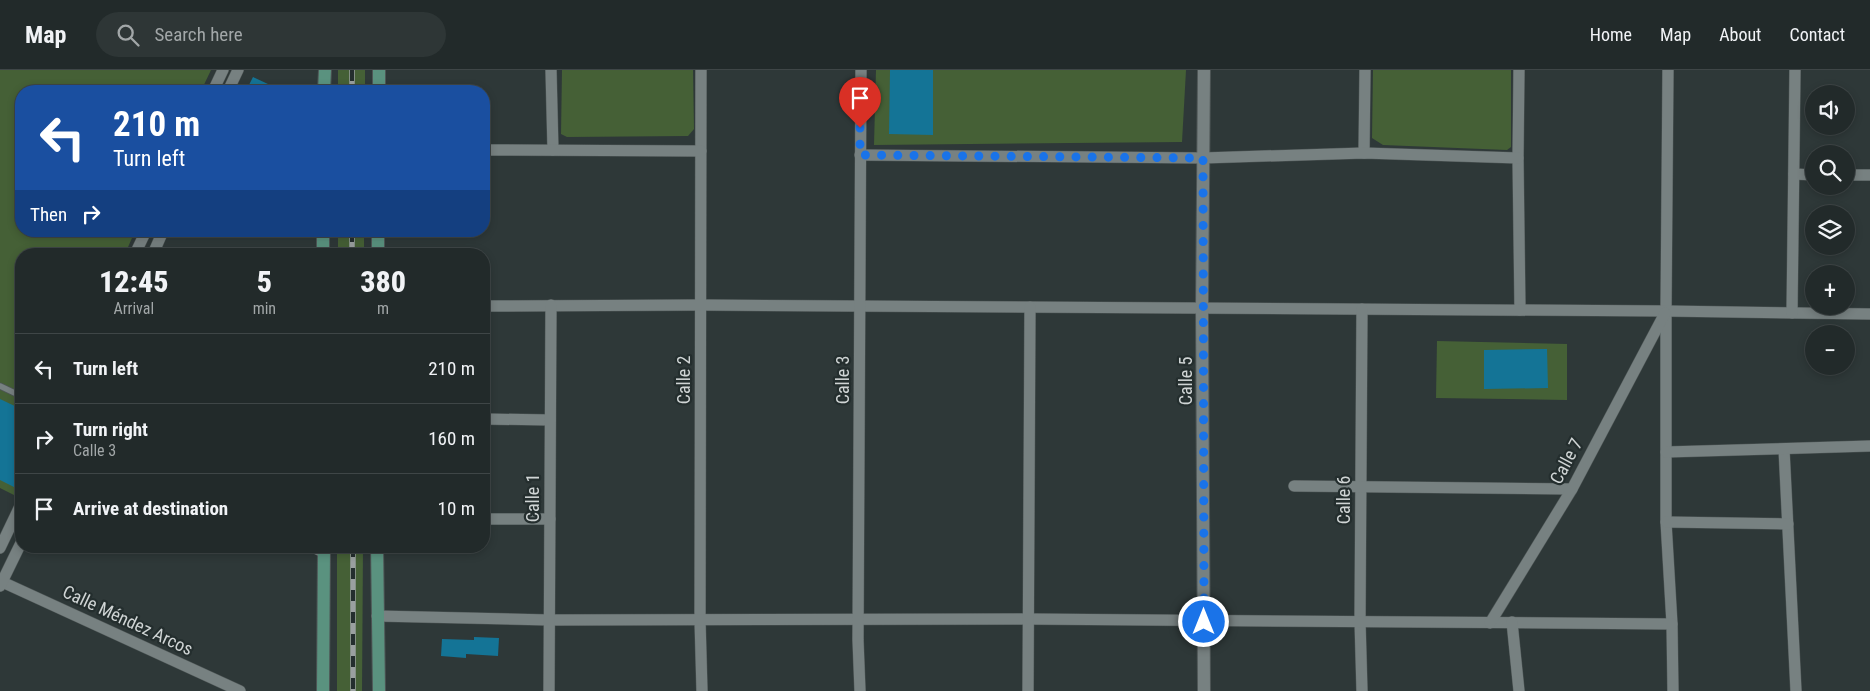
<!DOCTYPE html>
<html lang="en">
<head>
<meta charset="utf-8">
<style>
	body { margin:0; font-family:"Roboto Condensed",sans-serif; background:#2e3636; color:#f1f3f6; height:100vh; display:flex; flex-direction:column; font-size:19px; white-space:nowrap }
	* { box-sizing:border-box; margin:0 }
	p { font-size:16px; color:#a2a7a8 }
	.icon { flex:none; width:28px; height:28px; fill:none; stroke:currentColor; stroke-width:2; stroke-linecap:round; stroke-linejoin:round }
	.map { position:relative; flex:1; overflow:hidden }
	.drawer { position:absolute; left:15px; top:178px; width:475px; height:305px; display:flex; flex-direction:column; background:#222a2a; border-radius:20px; box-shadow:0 2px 8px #0003,0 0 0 1px #3f4647 }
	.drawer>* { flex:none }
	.banner { position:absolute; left:15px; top:15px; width:475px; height:152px; border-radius:20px; box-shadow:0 2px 8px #0003,0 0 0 1px #3f4647; background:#1a4fa0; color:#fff; overflow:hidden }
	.buttons { position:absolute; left:1805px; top:15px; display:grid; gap:10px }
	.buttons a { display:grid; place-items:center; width:50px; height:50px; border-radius:50%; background:#222a2a; box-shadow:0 2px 8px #0003,0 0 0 1px #3f4647; font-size:25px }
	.pin { position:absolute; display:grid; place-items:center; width:42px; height:42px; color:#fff; margin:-51px -21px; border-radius:50% 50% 50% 0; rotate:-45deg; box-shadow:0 0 5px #0007 }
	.pin .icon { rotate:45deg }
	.me { position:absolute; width:55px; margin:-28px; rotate:0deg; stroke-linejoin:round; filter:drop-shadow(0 0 4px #0008) }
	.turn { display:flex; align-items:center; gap:18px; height:105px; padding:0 15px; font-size:22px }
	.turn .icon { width:65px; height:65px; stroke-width:2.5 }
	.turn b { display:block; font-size:35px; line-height:42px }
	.then { display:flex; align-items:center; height:48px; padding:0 15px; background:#0003; gap:10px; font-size:19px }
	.eta { display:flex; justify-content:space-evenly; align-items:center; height:85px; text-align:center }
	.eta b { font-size:30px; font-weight:800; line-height:35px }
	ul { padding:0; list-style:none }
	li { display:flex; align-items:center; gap:15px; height:70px; padding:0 15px; border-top:1px solid #3f4647 }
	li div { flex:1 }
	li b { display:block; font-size:19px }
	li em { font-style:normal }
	header { display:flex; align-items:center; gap:30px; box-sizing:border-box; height:70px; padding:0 25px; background:#222a2a; border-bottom:1px solid #3f4647 }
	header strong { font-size:24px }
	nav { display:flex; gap:28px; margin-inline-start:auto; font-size:18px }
	.search { width:350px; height:45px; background:#2e3636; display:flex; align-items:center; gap:12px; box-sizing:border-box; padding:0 18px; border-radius:28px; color:#a2a7a8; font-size:19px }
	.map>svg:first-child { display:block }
	.green { fill:#456036 }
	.building { fill:#147496 }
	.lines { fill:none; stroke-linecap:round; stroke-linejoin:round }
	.service-casing { stroke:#4e5656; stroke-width:7 }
	.minor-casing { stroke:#4e5656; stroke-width:12 }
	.secondary-casing { stroke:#4e5656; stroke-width:14 }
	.primary-casing { stroke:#4e5656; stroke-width:14 }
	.service { stroke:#778181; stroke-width:5.5 }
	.minor { stroke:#778181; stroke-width:11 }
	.secondary { stroke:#778181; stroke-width:12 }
	.primary { stroke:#5a927f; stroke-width:12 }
	.rail-casing { stroke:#9aa0a0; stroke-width:5.5 }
	.rail { stroke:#242e2e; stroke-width:4; stroke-dasharray:11; stroke-linecap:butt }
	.route { stroke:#1a73e8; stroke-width:9; stroke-dasharray:0 16.2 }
	.labels { text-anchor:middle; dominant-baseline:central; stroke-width:4.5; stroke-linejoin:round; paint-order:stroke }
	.street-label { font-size:18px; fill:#d0d5d5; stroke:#242e2e }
</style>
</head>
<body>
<header>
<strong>Map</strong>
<div class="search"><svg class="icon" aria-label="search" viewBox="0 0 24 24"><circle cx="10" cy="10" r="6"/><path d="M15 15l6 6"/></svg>Search here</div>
<nav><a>Home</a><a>Map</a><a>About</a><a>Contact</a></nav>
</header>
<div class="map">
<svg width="1870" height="621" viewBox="0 0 1870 621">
	<rect width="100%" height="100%" fill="#2e3838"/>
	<g class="green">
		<path d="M0 0H211L201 21H21V161H135L125 184H21V411L14 425 0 418Z"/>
		<rect x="338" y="0" width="27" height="21"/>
		<path d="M562 0H693L694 59 688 66 567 67 561 64Z"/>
		<path d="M876 0H1186L1182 72 874 75Z"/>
		<path d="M1373 0H1511V77L1507 80 1383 75 1372 68Z"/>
		<rect x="338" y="161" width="26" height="23"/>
		<path d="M1437 271 1567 274V330L1436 328Z"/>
		<path d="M337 476H363L362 621H337Z"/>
	</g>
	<g class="building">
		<path d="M890 0H933V65L889 64Z"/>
		<path d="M253 7 283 21H246Z"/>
		<path d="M1547 279 1548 318 1484 319V280Z"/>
		<path d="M0 329 21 339V406L16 418 0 410Z"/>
		<path d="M474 567 499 568 498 586 466 584V588L441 586 442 569 474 570Z"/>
	</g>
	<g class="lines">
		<defs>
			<path id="service" d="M0 316 21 326"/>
			<g id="minor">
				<path d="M551 0 553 80"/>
				<path d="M701 0 700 550 702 621"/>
				<path d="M1519 0 1518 88 1520 240"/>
				<path d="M1668 0 1666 241V452L1672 554 1673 621"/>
				<path d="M213 21 223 0"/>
				<path d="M228 21 238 0"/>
				<path d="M484 80 701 81"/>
				<path d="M1364 83 1365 0"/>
				<path d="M860 85 1203 88 1364 83 1518 88"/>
				<path d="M1794 104 1814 105"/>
				<path d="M1846 105H1870"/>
				<path d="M135 184 146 161"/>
				<path d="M153 184 163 161"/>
				<path d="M484 236 701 235 1666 241 1870 244"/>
				<path d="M1362 239 1360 551 1362 621"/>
				<path d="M1792 243 1795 0"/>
				<path d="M484 349 550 350"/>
				<path d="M1784 379 1796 621"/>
				<path d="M1666 382 1870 376"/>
				<path d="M1294 416 1572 419"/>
				<path d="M484 449H550"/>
				<path d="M1666 452 1788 454"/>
				<path d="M311 476 323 482"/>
				<path d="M0 478 21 434"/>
				<path d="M0 511 240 621"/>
				<path d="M0 516 21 473"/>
				<path d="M377 546 549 550 1028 549 1672 554"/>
				<path d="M1512 552 1519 621"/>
				<path d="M1490 553 1572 419 1665 243"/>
				<path d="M549 621 551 235"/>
				<path d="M860 621 858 570 861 0"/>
				<path d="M1028 621 1030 237"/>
			</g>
			<path id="secondary" d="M1204 0 1202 238 1204 621"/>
			<g id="primary">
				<path d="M324 21 325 0"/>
				<path d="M379 21V0"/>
				<path d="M323 161V184"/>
				<path d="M378 161V184"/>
				<path d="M377 476 379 621"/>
				<path d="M323 621 324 476"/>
			</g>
		</defs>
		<use href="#service" class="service-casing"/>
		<use href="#minor" class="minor-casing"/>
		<use href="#secondary" class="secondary-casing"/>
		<use href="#primary" class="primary-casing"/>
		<use href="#service" class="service"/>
		<use href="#minor" class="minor"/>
		<use href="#secondary" class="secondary"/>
		<use href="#primary" class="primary"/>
		<defs>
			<g id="rail">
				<path d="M352 0V21"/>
				<path d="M352 161V184"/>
				<path d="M353 476V621"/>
			</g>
		</defs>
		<use href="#rail" class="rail-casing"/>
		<use href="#rail" class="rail"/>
	</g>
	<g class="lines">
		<path class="route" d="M860 58V85L1203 88 1204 552"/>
	</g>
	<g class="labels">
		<g class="street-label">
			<text transform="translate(683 310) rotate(-90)">Calle 2</text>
			<text transform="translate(842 310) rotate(-90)">Calle 3</text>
			<text transform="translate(1185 311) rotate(-90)">Calle 5</text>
			<text transform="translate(1566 391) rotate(-62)">Calle 7</text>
			<text transform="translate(532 428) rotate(-90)">Calle 1</text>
			<text transform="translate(1343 430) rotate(-90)">Calle 6</text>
			<text transform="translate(128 550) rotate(25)">Calle Méndez Arcos</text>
		</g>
	</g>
</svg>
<div class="buttons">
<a><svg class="icon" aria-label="sound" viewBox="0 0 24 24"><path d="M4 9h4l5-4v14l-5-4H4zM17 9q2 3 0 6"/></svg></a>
<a><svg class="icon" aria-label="search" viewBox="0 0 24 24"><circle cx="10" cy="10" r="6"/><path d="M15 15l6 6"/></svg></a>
<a><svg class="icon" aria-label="layers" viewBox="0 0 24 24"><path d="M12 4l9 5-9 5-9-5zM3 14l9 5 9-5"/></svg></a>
<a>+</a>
<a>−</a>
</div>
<div class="pin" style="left:860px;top:58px;background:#d93025"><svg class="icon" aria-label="arrive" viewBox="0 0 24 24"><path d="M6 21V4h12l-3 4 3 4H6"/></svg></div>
<svg class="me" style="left:1204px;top:552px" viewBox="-20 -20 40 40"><circle r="17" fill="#1a73e8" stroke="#fff" stroke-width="3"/><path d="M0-11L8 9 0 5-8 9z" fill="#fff"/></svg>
<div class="banner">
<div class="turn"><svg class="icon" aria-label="left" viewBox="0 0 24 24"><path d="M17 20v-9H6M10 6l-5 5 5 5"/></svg><div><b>210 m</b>Turn left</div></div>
<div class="then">Then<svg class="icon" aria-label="right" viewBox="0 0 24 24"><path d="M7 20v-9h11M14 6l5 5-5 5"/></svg></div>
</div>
<section class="drawer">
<div class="eta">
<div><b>12:45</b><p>Arrival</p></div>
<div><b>5</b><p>min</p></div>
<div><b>380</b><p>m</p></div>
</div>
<ul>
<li><svg class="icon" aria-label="left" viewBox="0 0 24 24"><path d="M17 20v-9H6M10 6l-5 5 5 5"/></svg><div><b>Turn left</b></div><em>210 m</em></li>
<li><svg class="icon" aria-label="right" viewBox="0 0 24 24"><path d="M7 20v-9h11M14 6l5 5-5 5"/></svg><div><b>Turn right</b><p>Calle 3</p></div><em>160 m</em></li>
<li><svg class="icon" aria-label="arrive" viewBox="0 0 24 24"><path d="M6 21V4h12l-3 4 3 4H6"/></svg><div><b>Arrive at destination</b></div><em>10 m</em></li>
</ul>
</section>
</div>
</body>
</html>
